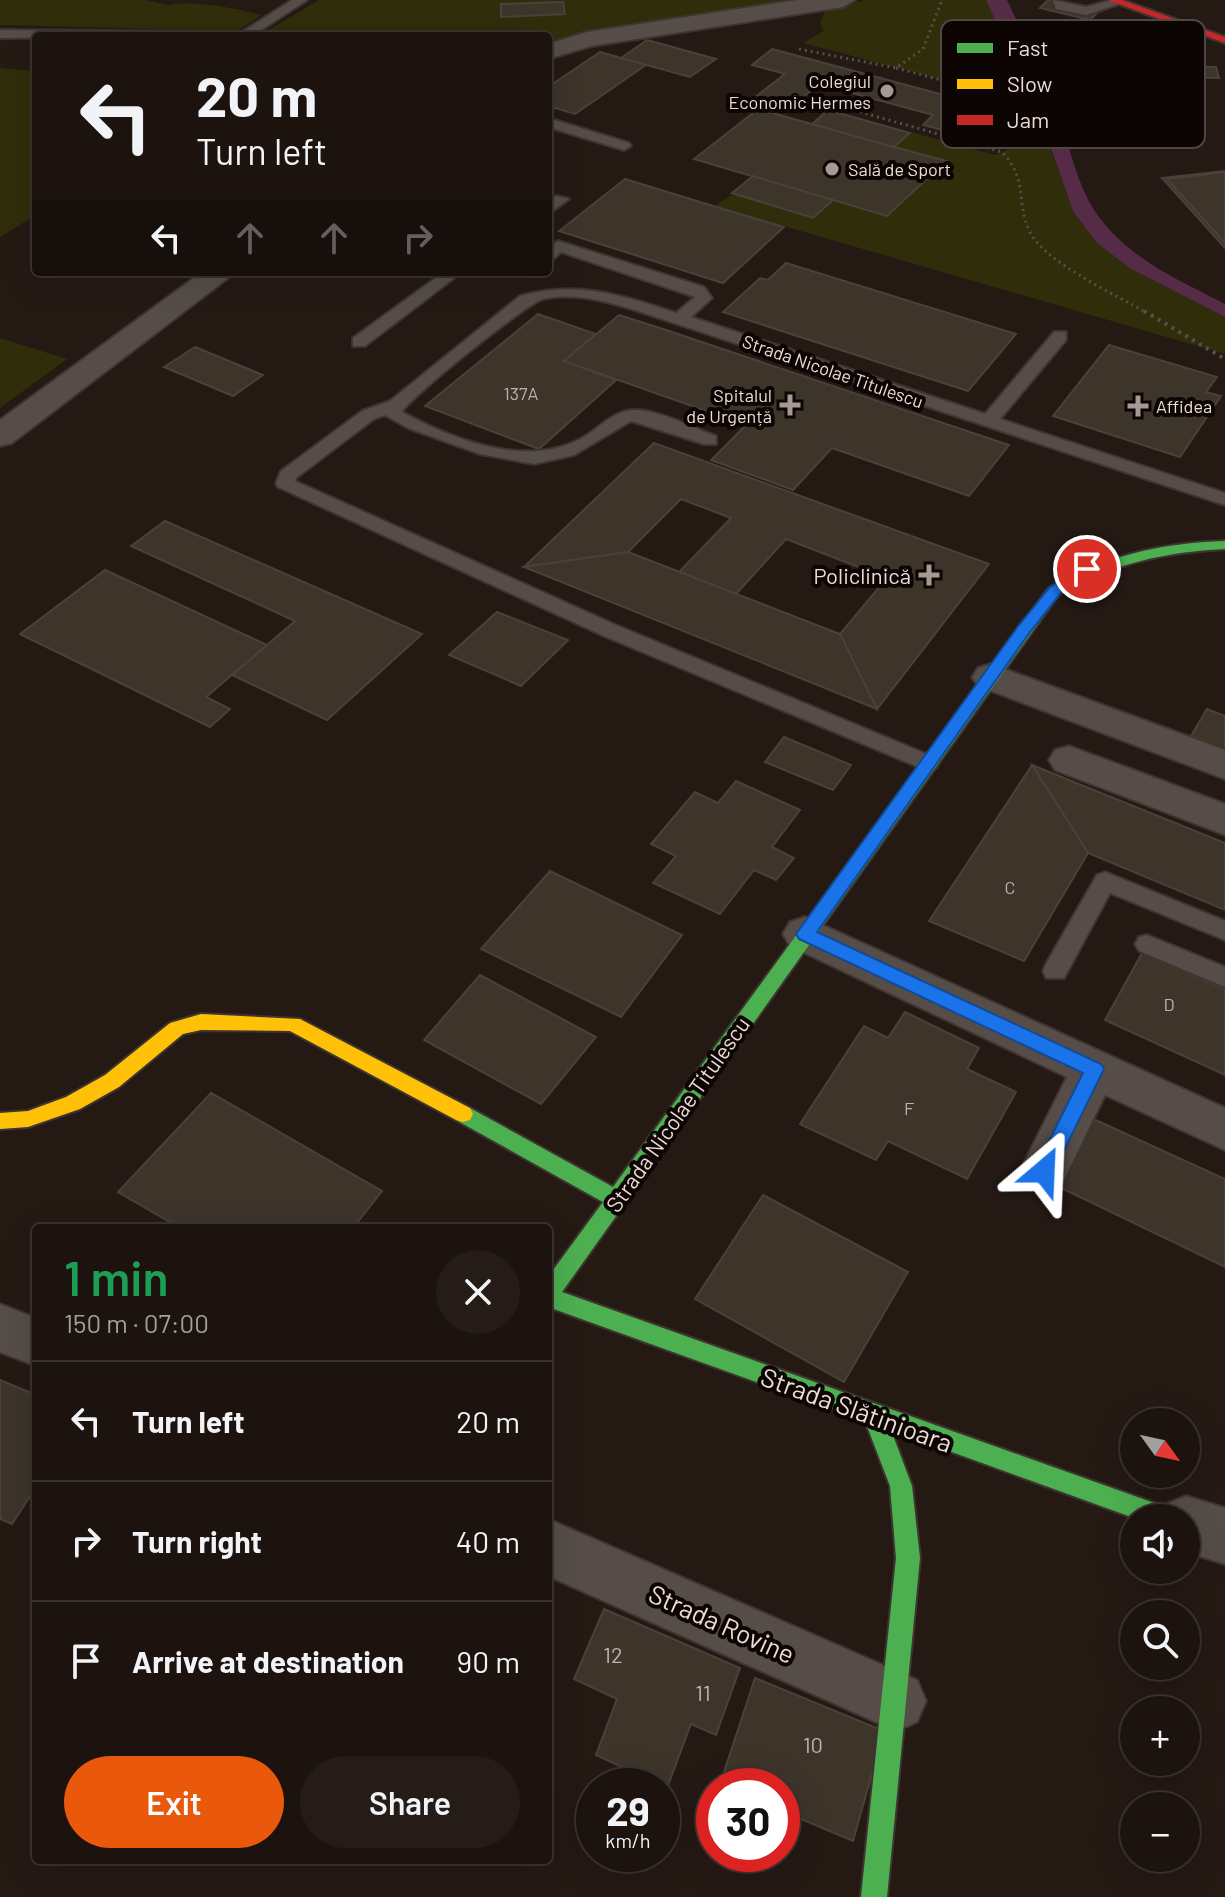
<!DOCTYPE html>
<html lang="en">
<head>
<meta charset="utf-8">
<style>
	body { margin:0; font-family:Barlow,sans-serif; background:#251c18; color:#f1f3f6; height:100vh; display:flex; flex-direction:column; font-size:30px; white-space:nowrap }
	* { box-sizing:border-box; margin:0 }
	p { font-size:26px; color:#a09e9e }
	.icon { flex:none; width:44px; height:44px; fill:none; stroke:currentColor; stroke-width:2; stroke-linecap:round; stroke-linejoin:round }
	.map { position:relative; flex:1; overflow:hidden }
	.drawer { position:absolute; left:32px; top:1224px; width:520px; height:640px; display:flex; flex-direction:column; background:#1c130f; border-radius:8px; box-shadow:0 8px 32px #0002,0 0 0 2px #3a322f }
	.drawer>* { flex:none }
	.hud { position:absolute; left:32px; top:32px; width:520px; height:244px; border-radius:8px; box-shadow:0 8px 32px #0002,0 0 0 2px #3a322f; background:#1c130f; color:#f1f3f6; overflow:hidden }
	.needle { width:52px; rotate:123deg }
	.fabs { position:absolute; left:1120px; top:1408px; display:grid; gap:16px }
	.fabs a { display:grid; place-items:center; width:80px; height:80px; border-radius:50%; background:#1c130f; box-shadow:0 8px 32px #0002,0 0 0 2px #3a322f; font-size:40px }
	.speed { position:absolute; left:576px; top:1768px; display:flex; gap:16px; font-size:40px; font-weight:700; text-align:center }
	.speed>* { display:grid; place-content:center; width:104px; height:104px; border-radius:50%; background:#1c130f; box-shadow:0 8px 32px #0002,0 0 0 2px #3a322f; line-height:1 }
	.speed small { font-size:20px; font-weight:400 }
	.speed .limit { border:12px solid #d22; background:#fff; color:#111 }
	.pin { position:absolute; display:grid; place-items:center; width:68px; height:68px; color:#fff; margin:-34px; border:4px solid #fff; border-radius:50%; box-shadow:0 2px 8px #0007 }
	.me { position:absolute; width:88px; margin:-44px; rotate:26deg; stroke-linejoin:round; filter:drop-shadow(0 0 6px #0008) }
	.turn { display:flex; align-items:center; gap:28px; height:168px; padding:0 32px; font-size:36px }
	.turn .icon { width:104px; height:104px; stroke-width:2.5 }
	.turn b { display:block; font-size:56px; line-height:68px }
	.lanes { display:flex; align-items:center; height:76px; padding:0 32px; background:#0003; justify-content:center; gap:40px; direction:ltr }
	.lanes .off { opacity:.35 }
	.round { display:grid; place-items:center; flex:none; width:84px; height:84px; border-radius:42px; background:#251c18 }
	.head { display:flex; align-items:center; justify-content:space-between; height:136px; padding:0 32px }
	h1 { font-size:48px; font-weight:600; line-height:60px; color:#1e9e55 }
	.cta { display:flex; gap:16px; margin-top:auto; padding:16px 32px }
	.cta a { flex:1; height:92px; border-radius:48px; background:#ea580c; color:#fff; font-size:32px; font-weight:600; line-height:92px; text-align:center }
	.cta a+a { background:#251c18; color:#f1f3f6 }
	ul { padding:0; list-style:none }
	li { display:flex; align-items:center; gap:24px; height:120px; padding:0 32px; border-top:2px solid #3a322f }
	li div { flex:1 }
	li b { display:block; font-size:30px }
	li em { font-style:normal }
	.map>svg:first-child { display:block }
	.green { fill:#302d0b }
	.water { fill:#552b48 }
	.building { fill:#3d342a; stroke:#4a413b; stroke-width:2 }
	.lines { fill:none; stroke-linecap:round; stroke-linejoin:round }
	.lane-casing { stroke:#3e3430; stroke-width:4 }
	.street-casing { stroke:#3e3430; stroke-width:4 }
	.fast-casing { stroke:#3e3430; stroke-width:4 }
	.slow-casing { stroke:#3e3430; stroke-width:4 }
	.jam-casing { stroke:#3e3430; stroke-width:4 }
	.path-far1 { stroke:#574f4b; stroke-width:3; stroke-dasharray:2 4; stroke-linecap:butt }
	.path { stroke:#574f4b; stroke-width:4; stroke-dasharray:3 5; stroke-linecap:butt }
	.lane { fill:#564d49; fill-rule:evenodd }
	.street { fill:#564d49; fill-rule:evenodd }
	.fast { fill:#4caf50; fill-rule:evenodd }
	.slow { fill:#ffc107; fill-rule:evenodd }
	.jam { fill:#c62828; fill-rule:evenodd }
	.route { fill:#1a73e8; stroke:#114b97; stroke-width:2 }
	.poi-dot { fill:#a69892; stroke:#0d0503; stroke-width:3 }
	.labels { text-anchor:middle; dominant-baseline:central; stroke-width:8; stroke-linejoin:round; paint-order:stroke }
	.far-poi-label { font-size:18px; fill:#ecdcd6; stroke:#0d0503; text-anchor:end }
	.far-street-label { font-size:18px; fill:#ecdcd6; stroke:#0d0503 }
	.number-label { font-size:18px; fill:#c0b2ab }
	.poi-label { font-size:22px; fill:#ecdcd6; stroke:#0d0503; text-anchor:end }
	.street-label { font-size:22px; fill:#ecdcd6; stroke:#0d0503 }
	.near-number-label { font-size:22px; fill:#c0b2ab }
	.near-street-label { font-size:26px; fill:#ecdcd6; stroke:#0d0503 }
	.key { fill:#0d0503; stroke:#504642; stroke-width:2 }
	.key-label { font-size:22px; fill:#ecdcd6 }
</style>
</head>
<body>
<div class="map">
<svg width="1225" height="1897" viewBox="0 0 1225 1897">
	<rect width="100%" height="100%" fill="#251914"/>
	<g class="green">
		<path d="M0 0H145L168 5C193 0 236 8 262 15L237 31 0 25Z"/>
		<path d="M319 0H823L548 46V36H420L408 29 380 36 260 35Z"/>
		<path d="M865 0H987L1041 121 1073 211 1092 236 1131 269 1225 317V354L715 206 732 194 812 218 832 200 888 216 946 162 895 147 911 132 995 155 1011 148 1023 130 1007 97 803 43 824 31 820 23 825 12Z"/>
		<path d="M0 68 36 71V215L0 237Z"/>
		<path d="M0 338 67 359 0 408Z"/>
	</g>
	<path class="water" d="M986 0H1007C1026 40 1047 81 1061 123 1077 171 1081 205 1121 241 1151 269 1189 285 1225 304V317L1131 269 1096 242 1073 211 1041 120Z"/>
	<g class="building">
		<path d="M1048 0H1053L1099 11 1090 20 1040 8Z"/>
		<path d="M563 2 565 14 501 17V4Z"/>
		<path d="M647 40 716 59 690 77 621 58Z"/>
		<path d="M772 49 1000 110 988 121 1001 124 984 141 923 125 933 115 819 84 790 108 754 98 785 74 752 65Z"/>
		<path d="M600 52 646 65 575 114 548 106V87Z"/>
		<path d="M1166 66 1216 67 1219 78 1171 77Z"/>
		<path d="M758 109 894 147 946 161 887 216 694 159Z"/>
		<path d="M828 110 910 133 894 147 812 124Z"/>
		<path d="M1225 171V248L1162 178Z"/>
		<path d="M1225 172V243L1167 179Z"/>
		<path d="M753 176 833 200 813 218 732 193Z"/>
		<path d="M625 179 723 209 784 227 723 283 559 231Z"/>
		<path d="M786 263 1016 334 968 391 723 312 760 278 768 280Z"/>
		<path d="M538 314 596 334 564 361 616 380 539 449 425 406Z"/>
		<path d="M619 315 666 330 1009 445 969 496 832 448 793 490 711 460 746 425 564 361Z"/>
		<path d="M1109 345 1217 377 1206 392 1221 396 1180 457 1053 416Z"/>
		<path d="M195 347 263 375 233 396 164 367Z"/>
		<path d="M654 443 989 564 877 709 840 634 887 578 786 539 736 594 679 572 731 518 681 499 628 552 524 567Z"/>
		<path d="M165 521 422 634 327 720 232 675 295 621 131 546Z"/>
		<path d="M628 552 840 634 877 709 524 567Z"/>
		<path d="M105 570 267 645 206 697 230 709 210 727 20 634Z"/>
		<path d="M497 612 568 640 521 686 449 655Z"/>
		<path d="M1207 709 1225 716V749L1191 736Z"/>
		<path d="M784 737 851 765 833 790 765 762Z"/>
		<path d="M1032 765 1225 843V910L1088 853Z"/>
		<path d="M1032 765 1088 853 1024 961 929 921Z"/>
		<path d="M736 781 800 810 772 847 794 858 776 880 754 870 720 914 653 883 676 856 651 844 695 792 718 803Z"/>
		<path d="M550 871 682 935 621 1017 481 949Z"/>
		<path d="M1142 953 1225 989V1075L1105 1020Z"/>
		<path d="M480 975 596 1037 541 1104 424 1040Z"/>
		<path d="M905 1012 979 1048 967 1069 1016 1092 967 1179 888 1141 876 1160 800 1124 864 1026 888 1038Z"/>
		<path d="M211 1093 222 1099 382 1191 353 1228H180L118 1192Z"/>
		<path d="M1089 1117 1225 1179V1267L1055 1185Z"/>
		<path d="M763 1195 908 1272 844 1382 695 1299Z"/>
		<path d="M0 1380 36 1395V1487L12 1524 0 1519Z"/>
		<path d="M604 1609 740 1668 716 1735 691 1724 667 1788 596 1755 617 1699 574 1679Z"/>
		<path d="M755 1678 884 1731 853 1841 782 1811V1786L720 1784Z"/>
	</g>
	<g class="lines">
		<defs>
			<g id="lane">
				<path d="M292 0H307L252 36H236Z"/>
				<path d="M1053 0 1086 7 1112 0 1125 2 1086 15 1056 9Z"/>
				<path d="M0 30 202 32 209 36 0 38Z"/>
				<path d="M548 118 629 143 631 146 624 150 548 127Z"/>
				<path d="M556 196 569 199 548 214V202Z"/>
				<path d="M558 241 704 287 712 298 691 317 985 414 1054 332H1066V340L1000 419 1225 493V505L635 310C605 301 574 292 543 299 527 303 409 398 402 412 454 440 527 469 582 438 600 428 613 410 635 410 660 410 692 428 716 436V444H704L631 421 574 455 534 464 480 454 408 428 385 415 374 419 296 478 295 481 618 626 936 758 939 763 936 768 928 771 604 636 278 487 276 483 281 471 362 411 390 401 520 296C576 280 623 295 676 313L695 297 561 252 548 264V248Z"/>
				<path d="M444 272H462L365 346H353V338Z"/>
				<path d="M1105 872 1225 921V940L1110 893 1064 978H1046L1043 971 1046 964 1097 875Z"/>
				<path d="M1147 935 1225 967V987L1139 951 1135 944 1139 937Z"/>
			</g>
			<g id="street">
				<path d="M797 0H855L843 7 591 46 548 59V44L587 32Z"/>
				<path d="M202 272H236L12 443 0 446V420Z"/>
				<path d="M991 664 1225 750V779L978 686 972 677 978 668Z"/>
				<path d="M1069 746 1225 804V835L1055 770 1049 760 1055 750Z"/>
				<path d="M805 917 1225 1108V1150L1105 1095 1061 1186 1044 1192 1027 1186 1020 1171 1067 1077 790 946 783 934 790 922Z"/>
				<path d="M0 1304 36 1318V1366L0 1352Z"/>
				<path d="M1186 1496 1225 1508V1564L1186 1552V1518H1160L1166 1504Z"/>
				<path d="M548 1519 917 1680 926 1701 917 1722 896 1731 548 1576Z"/>
			</g>
			<path id="fast" d="M1225 541V549C1164 552 1112 564 1059 594L562 1292 1174 1510 1178 1518H1134L891 1430 912 1486 920 1558 887 1897H861L896 1558 890 1486 865 1421 548 1307V1277L603 1202 456 1120 453 1114 456 1108 463 1106 470 1108 613 1187 1049 588C1105 556 1161 543 1225 541Z"/>
			<path id="slow" d="M201 1014 300 1019 470 1108 473 1114 470 1120 463 1122 456 1120 290 1031 201 1030 183 1034 119 1087 80 1109 28 1127 0 1129V1113L28 1111 66 1097 105 1075 170 1023Z"/>
			<path id="jam" d="M1108 0H1122L1225 37V43Z"/>
		</defs>
		<use href="#lane" class="lane-casing"/>
		<use href="#street" class="street-casing"/>
		<use href="#fast" class="fast-casing"/>
		<use href="#slow" class="slow-casing"/>
		<use href="#jam" class="jam-casing"/>
		<g class="path-far1">
			<path d="M799 49 896 68 923 49 942 0"/>
			<path d="M896 68 994 94 1006 113 1001 126 985 145"/>
			<path d="M825 102 1002 152C1029 180 1015 202 1030 232 1045 263 1117 295 1147 313"/>
		</g>
		<path class="path" d="M1144 311 1225 359"/>
		<use href="#lane" class="lane"/>
		<use href="#street" class="street"/>
		<use href="#fast" class="fast"/>
		<use href="#slow" class="slow"/>
		<use href="#jam" class="jam"/>
	</g>
	<path class="route" d="M1081 565 1094 569 1060 594 1030 632 817 932 1101 1064 1104 1069 1051 1177 1044 1180 1034 1171 1083 1073 799 939 796 934 1019 625 1049 588Z"/>
	<g class="poi-dot">
		<circle cx="887" cy="91" r="8"/>
		<circle cx="832" cy="169" r="8"/>
		<path d="M786 393h8v8h8v8h-8v8h-8v-8h-8v-8h8z"/>
		<path d="M1134 394h8v8h8v8h-8v8h-8v-8h-8v-8h8z"/>
		<path d="M925 563h8v8h8v8h-8v8h-8v-8h-8v-8h8z"/>
	</g>
	<g class="labels">
		<g class="far-poi-label">
			<text x="871" y="81">Colegiul<tspan x="871" dy="21">Economic Hermes</tspan></text>
			<text x="848" y="169" text-anchor="start">Sală de Sport</text>
			<text x="772" y="395">Spitalul<tspan x="772" dy="21">de Urgență</tspan></text>
			<text x="1156" y="406" text-anchor="start">Affidea</text>
		</g>
		<g class="far-street-label">
			<text transform="translate(833 371) rotate(19)">Strada Nicolae Titulescu</text>
		</g>
		<g class="number-label">
			<text x="521" y="393">137A</text>
			<text x="1010" y="887">C</text>
			<text x="1169" y="1004">D</text>
			<text x="909" y="1108">F</text>
		</g>
		<g class="poi-label">
			<text x="911" y="575">Policlinică</text>
		</g>
		<g class="street-label">
			<text transform="translate(677 1114) rotate(-55)">Strada Nicolae Titulescu</text>
		</g>
		<g class="near-number-label">
			<text x="613" y="1654">12</text>
			<text x="703" y="1692">11</text>
			<text x="813" y="1744">10</text>
		</g>
		<g class="near-street-label">
			<text transform="translate(857 1409) rotate(20)">Strada Slătinioara</text>
			<text transform="translate(722 1623) rotate(24)">Strada Rovine</text>
		</g>
	</g>
	<rect x="941" y="20" width="264" height="128" rx="12" class="key"/>
	<rect x="957" y="43" width="36" height="10" fill="#4caf50"/>
	<rect x="957" y="79" width="36" height="10" fill="#ffc107"/>
	<rect x="957" y="115" width="36" height="10" fill="#c62828"/>
	<g class="key-label">
		<text x="1007" y="56">Fast</text>
		<text x="1007" y="92">Slow</text>
		<text x="1007" y="128">Jam</text>
	</g>
</svg>
<div class="fabs">
<a><svg class="needle" viewBox="-14 -14 28 28"><path d="M0-13l5 13h-10z" fill="#e53935"/><path d="M0 13l5-13h-10z" fill="#a09e9e"/></svg></a>
<a><svg class="icon" aria-label="sound" viewBox="0 0 24 24"><path d="M4 9h4l5-4v14l-5-4H4zM17 9q2 3 0 6"/></svg></a>
<a><svg class="icon" aria-label="search" viewBox="0 0 24 24"><circle cx="10" cy="10" r="6"/><path d="M15 15l6 6"/></svg></a>
<a>+</a>
<a>−</a>
</div>
<div class="speed"><div>29<small>km/h</small></div><div class="limit">30</div></div>
<div class="pin" style="left:1087px;top:569px;background:#d93025"><svg class="icon" aria-label="arrive" viewBox="0 0 24 24"><path d="M6 21V4h12l-3 4 3 4H6"/></svg></div>
<svg class="me" style="left:1044px;top:1171px" viewBox="-20 -20 40 40"><path d="M0-17L14 15 0 8-14 15z" fill="#1a73e8" stroke="#fff" stroke-width="4"/></svg>
<div class="hud">
<div class="turn"><svg class="icon" aria-label="left" viewBox="0 0 24 24"><path d="M17 20v-9H6M10 6l-5 5 5 5"/></svg><div><b>20 m</b>Turn left</div></div>
<div class="lanes"><svg class="icon" aria-label="left" viewBox="0 0 24 24"><path d="M17 20v-9H6M10 6l-5 5 5 5"/></svg><svg class="icon off" aria-label="ahead" viewBox="0 0 24 24"><path d="M12 20V5M6 11l6-6 6 6"/></svg><svg class="icon off" aria-label="ahead" viewBox="0 0 24 24"><path d="M12 20V5M6 11l6-6 6 6"/></svg><svg class="icon off" aria-label="right" viewBox="0 0 24 24"><path d="M7 20v-9h11M14 6l5 5-5 5"/></svg></div>
</div>
<section class="drawer">
<div class="head"><div><h1>1 min</h1><p>150 m · 07:00</p></div><a class="round"><svg class="icon" aria-label="close" viewBox="0 0 24 24"><path d="M6 6l12 12M18 6L6 18"/></svg></a></div>
<ul>
<li><svg class="icon" aria-label="left" viewBox="0 0 24 24"><path d="M17 20v-9H6M10 6l-5 5 5 5"/></svg><div><b>Turn left</b></div><em>20 m</em></li>
<li><svg class="icon" aria-label="right" viewBox="0 0 24 24"><path d="M7 20v-9h11M14 6l5 5-5 5"/></svg><div><b>Turn right</b></div><em>40 m</em></li>
<li><svg class="icon" aria-label="arrive" viewBox="0 0 24 24"><path d="M6 21V4h12l-3 4 3 4H6"/></svg><div><b>Arrive at destination</b></div><em>90 m</em></li>
</ul>
<div class="cta"><a>Exit</a><a>Share</a></div>
</section>
</div>
</body>
</html>
